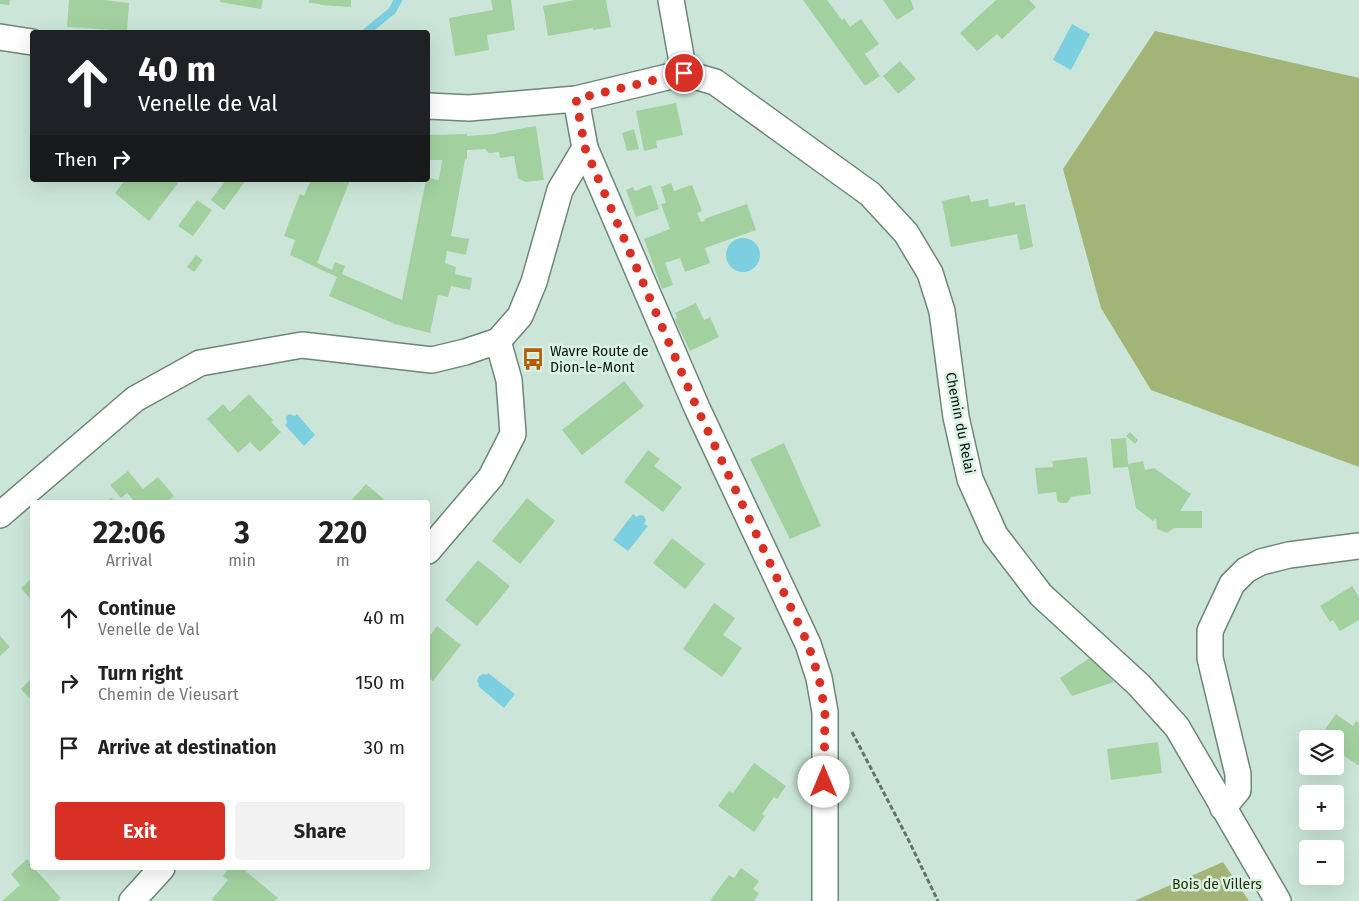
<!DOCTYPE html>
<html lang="en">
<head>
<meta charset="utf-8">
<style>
	body { margin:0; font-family:"Fira Sans",sans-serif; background:#f2f2f2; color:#222; height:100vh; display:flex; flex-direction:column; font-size:19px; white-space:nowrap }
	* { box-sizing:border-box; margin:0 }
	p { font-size:16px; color:#767676 }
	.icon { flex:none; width:28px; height:28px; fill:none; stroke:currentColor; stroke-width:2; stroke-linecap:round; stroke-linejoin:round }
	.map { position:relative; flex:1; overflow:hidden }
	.panel { position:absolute; left:30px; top:500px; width:400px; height:370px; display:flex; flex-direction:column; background:#fff; border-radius:5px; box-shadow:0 5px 20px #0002 }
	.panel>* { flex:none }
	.hud { position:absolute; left:30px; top:30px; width:400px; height:152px; border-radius:5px; box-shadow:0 5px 20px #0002; background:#202124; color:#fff; overflow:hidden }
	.controls { position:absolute; left:1299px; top:730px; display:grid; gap:10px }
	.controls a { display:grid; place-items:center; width:45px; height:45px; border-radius:5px; background:#fff; box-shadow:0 5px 20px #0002; font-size:25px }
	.pin { position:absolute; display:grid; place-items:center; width:42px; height:42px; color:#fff; margin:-21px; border:2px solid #fff; border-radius:50%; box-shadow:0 1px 5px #0007 }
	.me { position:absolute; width:55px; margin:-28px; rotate:0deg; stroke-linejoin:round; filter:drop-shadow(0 0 4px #0008) }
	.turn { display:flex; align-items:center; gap:18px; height:105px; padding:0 25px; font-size:22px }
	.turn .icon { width:65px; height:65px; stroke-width:2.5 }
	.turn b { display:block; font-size:35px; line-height:42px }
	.then { display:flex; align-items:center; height:48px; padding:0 25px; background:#0003; gap:10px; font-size:19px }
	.eta { display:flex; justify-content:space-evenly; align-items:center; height:85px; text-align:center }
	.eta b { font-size:30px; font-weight:700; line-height:35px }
	.cta { display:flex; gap:10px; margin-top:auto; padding:10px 25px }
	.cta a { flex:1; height:58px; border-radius:5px; background:#d93025; color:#fff; font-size:20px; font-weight:700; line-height:58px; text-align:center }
	.cta a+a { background:#f2f2f2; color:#222 }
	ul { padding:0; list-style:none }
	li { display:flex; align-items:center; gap:15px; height:65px; padding:0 25px }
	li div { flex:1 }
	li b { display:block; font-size:19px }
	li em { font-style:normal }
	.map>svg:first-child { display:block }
	.forest { fill:#a3b477 }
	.water { fill:#7bcfdf }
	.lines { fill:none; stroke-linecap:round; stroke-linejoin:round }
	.stream { stroke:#7bcfdf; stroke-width:8 }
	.building { fill:#a2d19f }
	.minor-casing { stroke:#6d857a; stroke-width:28 }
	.path { stroke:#62736b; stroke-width:3; stroke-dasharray:5 2.5; stroke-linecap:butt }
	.minor { stroke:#fff; stroke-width:25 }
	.route { stroke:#d93025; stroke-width:9; stroke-dasharray:0 16.2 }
	.labels { text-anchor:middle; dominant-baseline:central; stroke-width:5; stroke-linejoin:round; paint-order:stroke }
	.poi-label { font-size:14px; fill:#060f0b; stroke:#d8f3e6; text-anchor:start }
	.street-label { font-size:14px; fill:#060f0b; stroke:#d8f3e6 }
	.park-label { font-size:14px; fill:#263000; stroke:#d8f3e6 }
</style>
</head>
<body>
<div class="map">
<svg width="1359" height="901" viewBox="0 0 1359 901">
	<rect width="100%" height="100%" fill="#cbe6d9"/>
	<g class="forest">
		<path d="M1155 31 1359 78V467L1151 390 1101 308 1063 169Z"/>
		<path d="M1223 862 1249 901H1134Z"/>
	</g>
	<g class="water">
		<path d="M1072 24 1090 34 1071 70 1053 60Z"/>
		<circle cx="743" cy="255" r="17"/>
		<path d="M289 414 295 416 297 414 315 435 304 446 285 425 287 423 286 417Z"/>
		<path d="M633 514 636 517 640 515 644 516 646 520 644 524 648 526 628 551 613 540Z"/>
		<path d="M488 673 515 694 504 708 478 686 479 685 477 681 479 676 483 674 487 675Z"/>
	</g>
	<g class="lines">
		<path class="stream" d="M366 32 392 11 398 0"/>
	</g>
	<g class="building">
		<path d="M0 0H10L9 5 0 4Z"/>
		<path d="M69 0H104L129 3 127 31 67 27Z"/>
		<path d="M220 0H263L261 9 220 2Z"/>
		<path d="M309 0H351V7L320 5V4L309 3Z"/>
		<path d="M491 0H511L515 30 487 35 489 50 455 56 449 18 493 10Z"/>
		<path d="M575 0H606L611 27 593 30V28L548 36 543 6Z"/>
		<path d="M803 0H827L842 20 844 18 850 27 861 19 879 44 865 54 880 76 865 86Z"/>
		<path d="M883 0H911L914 9 897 20Z"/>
		<path d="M996 0H1029L1036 7 1002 39 997 34 977 51 960 33Z"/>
		<path d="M900 61 916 79 898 94 883 76Z"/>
		<path d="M676 103 683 135 656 141 657 148 644 151 636 111Z"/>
		<path d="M536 126 544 180 525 182 518 178 514 156 500 158 499 152 489 153 485 149 467 150V159L465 160 451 236 469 239 466 255 447 251 445 263 456 267 455 274 472 278 470 290 451 286 448 297 438 295 430 333 395 324 329 296 337 277 290 255 295 240 284 236 300 194 304 196 311 180H350L317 263 332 270 335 262 345 266 342 274 402 300 426 180H428V178L439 180 442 160H428V135L467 134V136L496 134V133Z"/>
		<path d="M634 129 639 149 627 151 622 133Z"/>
		<path d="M125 180H174L178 183 149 221 115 193Z"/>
		<path d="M226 180H246L224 210 211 200Z"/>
		<path d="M671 183 674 191 692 185 702 211 697 213 701 222 705 221 704 219 747 204 756 230 705 248 710 263 685 272 680 258 665 263 673 285 662 289 644 239 670 229 661 204 666 203 661 187Z"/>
		<path d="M651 185 659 209 636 217 626 190 633 187 635 191Z"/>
		<path d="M969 195 971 202 988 199 989 207 1015 202V206L1025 204 1033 247 1020 250 1017 234 951 247 942 201Z"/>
		<path d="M197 200 212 210 193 236 178 226Z"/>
		<path d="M196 255 203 260 194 272 187 267Z"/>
		<path d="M696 303 704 320 710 317 719 337 690 351 675 320 677 318 675 313Z"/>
		<path d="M624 381 644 406 582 455 562 430Z"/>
		<path d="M249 394 273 420 271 422 281 432 260 452 250 442 238 453 207 419 223 404 230 412Z"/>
		<path d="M1130 432 1138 440 1135 444 1126 436Z"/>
		<path d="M1126 438 1128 464 1143 461 1145 470 1154 468 1191 494 1180 511H1202V528H1174L1167 533 1157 529 1156 518 1153 521 1136 508 1128 467 1113 468 1111 439Z"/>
		<path d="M784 443 821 526 790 539 750 459Z"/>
		<path d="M648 450 660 459 654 466 682 487 663 512 624 482Z"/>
		<path d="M1087 457 1091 494 1070 497V499L1067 503H1060L1057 500 1056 492 1038 494 1035 468 1053 467 1052 461Z"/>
		<path d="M128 471 143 489 158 477 174 496 166 502H135L127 493 121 498 110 485Z"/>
		<path d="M366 484 387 502H350Z"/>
		<path d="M111 498 116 502H106Z"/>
		<path d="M527 498 555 521 520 564 492 541Z"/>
		<path d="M672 538 705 564 685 589 653 563Z"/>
		<path d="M478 560 510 586 477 626 445 600Z"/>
		<path d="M32 578V601L21 588Z"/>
		<path d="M1352 586 1359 597V620L1340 631 1333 620 1330 622 1320 606Z"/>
		<path d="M714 603 735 618 723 635 742 648 722 677 683 649Z"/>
		<path d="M437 626 461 645 433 681 428 677V638Z"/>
		<path d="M0 636 10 647 0 656Z"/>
		<path d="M1091 657 1114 682 1072 696 1060 678Z"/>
		<path d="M32 678V701L21 689Z"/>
		<path d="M1336 714 1353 726 1356 721 1359 723V766L1343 755 1341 757 1335 753V739H1318Z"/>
		<path d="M1158 742 1162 773 1111 780 1107 749Z"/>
		<path d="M754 763 786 786 777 799 774 797 762 814 765 816 754 832 718 806 729 791 733 793Z"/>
		<path d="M27 859 32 865V868H34L61 898 58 901H2L20 885 11 874Z"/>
		<path d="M229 868H242L278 898 275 901H214L212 899 228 880 223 876Z"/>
		<path d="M741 868 759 881 753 889 759 893 754 901H710L729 875 734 878Z"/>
	</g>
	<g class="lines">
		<defs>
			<g id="minor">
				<path d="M671 0 684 73"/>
				<path d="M0 37 32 42"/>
				<path d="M576 99 585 148 697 408 808 644 819 678 825 712V901"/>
				<path d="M428 106 469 108 576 99 684 73 715 82 870 194 906 233 930 273 942 311 956 417 970 479 995 535 1041 595 1139 685 1177 727 1278 901"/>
				<path d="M498 341 520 316 534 282 560 190 585 148"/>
				<path d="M0 515 135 399 200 363 302 345 432 360 465 352 498 341"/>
				<path d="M428 551 491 477 513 434 509 380 498 341"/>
				<path d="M1223 808 1238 790V774L1210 658V631L1232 584 1246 570 1261 562 1289 555 1359 546"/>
				<path d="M132 901 162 868"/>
			</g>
		</defs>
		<use href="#minor" class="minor-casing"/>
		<path class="path" d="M852 732 908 839 938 901"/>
		<use href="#minor" class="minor"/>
	</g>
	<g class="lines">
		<path class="route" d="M684 73 576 99 585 148 697 408 808 644 819 678 825 712 824 782"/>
	</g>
	<defs>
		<symbol id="bus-bare" viewBox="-9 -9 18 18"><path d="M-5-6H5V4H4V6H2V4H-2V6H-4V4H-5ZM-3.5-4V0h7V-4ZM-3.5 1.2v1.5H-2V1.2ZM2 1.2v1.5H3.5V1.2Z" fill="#b75b02" stroke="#d8f3e6" stroke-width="2.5" paint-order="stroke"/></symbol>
	</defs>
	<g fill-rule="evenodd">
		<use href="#bus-bare" x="517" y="343" width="32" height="32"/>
	</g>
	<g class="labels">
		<g class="poi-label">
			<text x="550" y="351">Wavre Route de<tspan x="550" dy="16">Dion-le-Mont</tspan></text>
		</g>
		<g class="street-label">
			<text transform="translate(960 423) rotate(79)">Chemin du Relai</text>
		</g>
		<g class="park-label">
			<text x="1217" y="884">Bois de Villers</text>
		</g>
	</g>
</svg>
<div class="controls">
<a><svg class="icon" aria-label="layers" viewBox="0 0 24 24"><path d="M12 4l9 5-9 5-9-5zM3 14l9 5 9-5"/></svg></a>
<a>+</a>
<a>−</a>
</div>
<div class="pin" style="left:684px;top:73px;background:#d93025"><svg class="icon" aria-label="arrive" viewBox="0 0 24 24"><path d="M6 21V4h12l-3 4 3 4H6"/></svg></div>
<svg class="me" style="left:824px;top:782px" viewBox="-20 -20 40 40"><circle r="19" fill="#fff"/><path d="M0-13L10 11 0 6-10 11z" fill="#d93025"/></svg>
<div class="hud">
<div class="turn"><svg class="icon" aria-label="ahead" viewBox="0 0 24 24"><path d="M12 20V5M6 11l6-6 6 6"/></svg><div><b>40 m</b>Venelle de Val</div></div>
<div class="then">Then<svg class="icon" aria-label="right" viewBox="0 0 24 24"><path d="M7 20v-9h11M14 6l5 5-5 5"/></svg></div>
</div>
<section class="panel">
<div class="eta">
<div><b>22:06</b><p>Arrival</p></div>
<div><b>3</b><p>min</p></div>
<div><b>220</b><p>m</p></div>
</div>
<ul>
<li><svg class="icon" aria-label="ahead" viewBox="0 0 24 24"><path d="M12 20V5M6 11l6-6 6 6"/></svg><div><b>Continue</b><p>Venelle de Val</p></div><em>40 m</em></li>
<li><svg class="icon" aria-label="right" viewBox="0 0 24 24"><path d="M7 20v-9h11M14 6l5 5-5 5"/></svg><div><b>Turn right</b><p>Chemin de Vieusart</p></div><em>150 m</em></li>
<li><svg class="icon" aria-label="arrive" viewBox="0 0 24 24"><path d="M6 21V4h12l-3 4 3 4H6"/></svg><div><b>Arrive at destination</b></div><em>30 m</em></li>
</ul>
<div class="cta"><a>Exit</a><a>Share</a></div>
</section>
</div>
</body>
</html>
